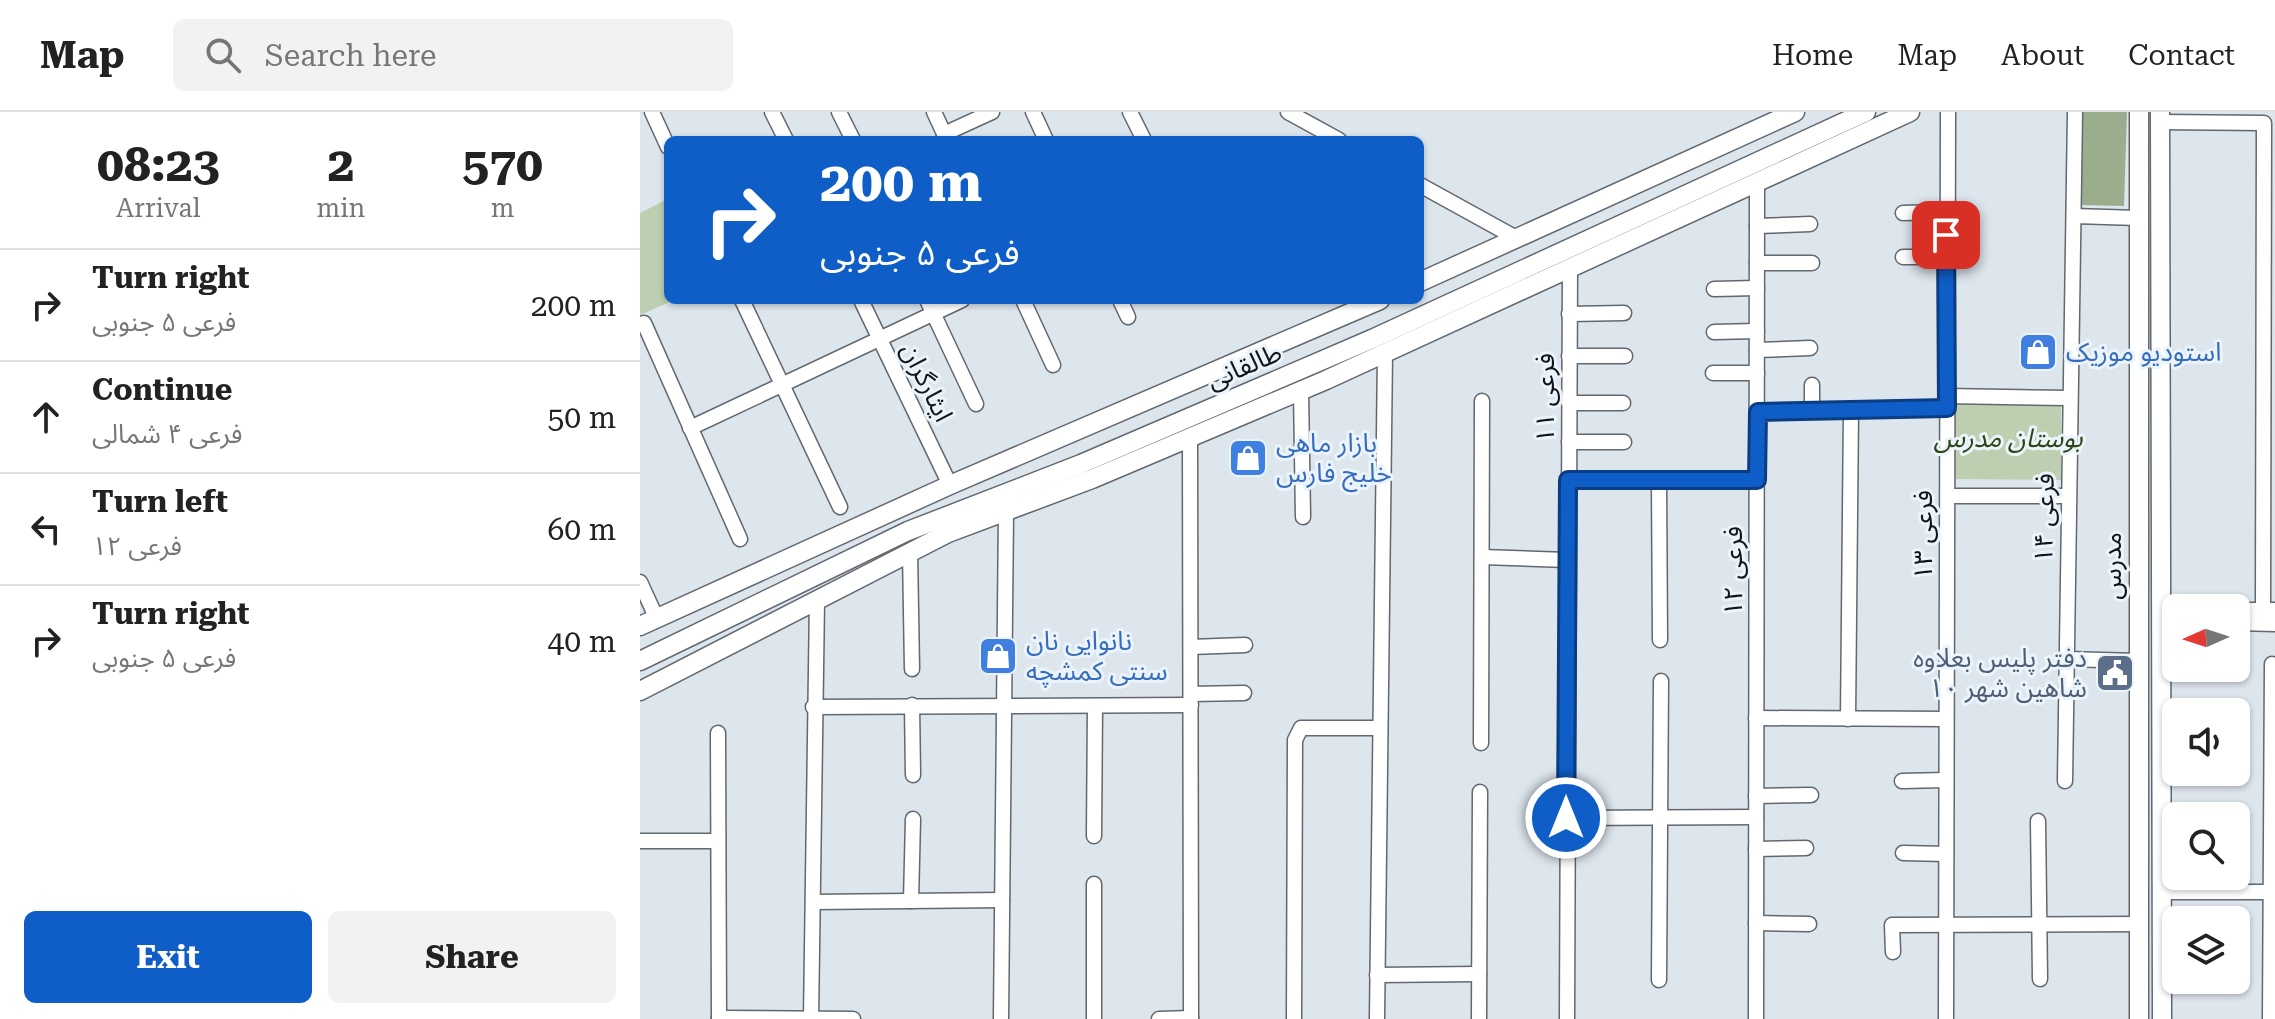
<!DOCTYPE html>
<html lang="en">
<head>
<meta charset="utf-8">
<style>
	body { margin:0; font-family:"Roboto Serif","Noto Sans Arabic",serif; background:#f2f2f2; color:#222; height:100vh; display:flex; flex-direction:column; font-size:30px; white-space:nowrap }
	* { box-sizing:border-box; margin:0 }
	p { font-size:26px; color:#767676 }
	.icon { flex:none; width:44px; height:44px; fill:none; stroke:currentColor; stroke-width:2; stroke-linecap:round; stroke-linejoin:round }
	.map { position:relative; flex:1; overflow:hidden }
	.drawer { display:flex; flex-direction:column; background:#fff; width:640px }
	.drawer>* { flex:none }
	.guide { position:absolute; left:24px; top:24px; width:760px; height:168px; border-radius:12px; box-shadow:0 2px 6px #0004; background:#0f5ec8; color:#fff; overflow:hidden }
	.needle { width:52px; rotate:267deg }
	.fabs { position:absolute; left:1522px; top:482px; display:grid; gap:16px }
	.fabs a { display:grid; place-items:center; width:88px; height:88px; border-radius:12px; background:#fff; box-shadow:0 2px 6px #0004; font-size:40px }
	.pin { position:absolute; display:grid; place-items:center; width:68px; height:68px; color:#fff; margin:-34px; border-radius:16px; box-shadow:0 4px 12px #0006 }
	.me { position:absolute; width:88px; margin:-44px; rotate:0deg; stroke-linejoin:round; filter:drop-shadow(0 0 6px #0008) }
	.turn { display:flex; align-items:center; gap:28px; height:168px; padding:0 24px; font-size:36px }
	.turn .icon { width:104px; height:104px; stroke-width:2.5 }
	.turn b { display:block; font-size:56px; line-height:68px }
	.eta { display:flex; justify-content:space-evenly; align-items:center; height:136px; text-align:center }
	.eta b { font-size:48px; font-weight:700; line-height:56px }
	.action { display:flex; gap:16px; margin-top:auto; padding:16px 24px }
	.action a { flex:1; height:92px; border-radius:12px; background:#0f5ec8; color:#fff; font-size:32px; font-weight:700; line-height:92px; text-align:center }
	.action a+a { background:#f2f2f2; color:#222 }
	ul { padding:0; list-style:none }
	li { display:flex; align-items:center; gap:24px; height:112px; padding:0 24px; border-top:2px solid #e0e0e0 }
	li div { flex:1 }
	li b { display:block; font-size:30px }
	li em { font-style:normal }
	header { display:flex; align-items:center; gap:48px; box-sizing:border-box; height:112px; padding:0 40px; background:#fff; border-bottom:2px solid #e0e0e0 }
	header strong { font-size:38px }
	nav { display:flex; gap:44px; margin-inline-start:auto; font-size:28px }
	.search { width:560px; height:72px; background:#f2f2f2; display:flex; align-items:center; gap:20px; box-sizing:border-box; padding:0 28px; border-radius:12px; color:#767676; font-size:30px }
	main { display:flex; flex:1; min-height:0 }
	.map>svg:first-child { display:block }
	.green { fill:#bdcfb0 }
	.forest { fill:#9aad8d }
	.lines { fill:none; stroke-linecap:round; stroke-linejoin:round }
	.minor-casing { stroke:#61686f; stroke-width:17 }
	.major-casing { stroke:#61686f; stroke-width:21 }
	.minor { stroke:#fff; stroke-width:14 }
	.major { stroke:#fff; stroke-width:18 }
	.route-casing { stroke:#0a3d82; stroke-width:20 }
	.route { stroke:#0f5ec8; stroke-width:14 }
	.labels { text-anchor:middle; dominant-baseline:central; stroke-width:6; stroke-linejoin:round; paint-order:stroke }
	.shop-label { font-size:26px; fill:#366cbe; stroke:#ebf3fb; text-anchor:start }
	.street-label { font-size:26px; fill:#131618; stroke:#ebf3fb }
	.park-label { font-size:26px; font-style:italic; fill:#2e4716; stroke:#ebf3fb }
	.service-label { font-size:26px; fill:#4e5e75; stroke:#ebf3fb; text-anchor:end }
</style>
</head>
<body>
<header>
<strong>Map</strong>
<div class="search"><svg class="icon" aria-label="search" viewBox="0 0 24 24"><circle cx="10" cy="10" r="6"/><path d="M15 15l6 6"/></svg>Search here</div>
<nav><a>Home</a><a>Map</a><a>About</a><a>Contact</a></nav>
</header>
<main>
<section class="drawer">
<div class="eta">
<div><b>08:23</b><p>Arrival</p></div>
<div><b>2</b><p>min</p></div>
<div><b>570</b><p>m</p></div>
</div>
<ul>
<li><svg class="icon" aria-label="right" viewBox="0 0 24 24"><path d="M7 20v-9h11M14 6l5 5-5 5"/></svg><div><b>Turn right</b><p>فرعی ۵ جنوبی</p></div><em>200 m</em></li>
<li><svg class="icon" aria-label="ahead" viewBox="0 0 24 24"><path d="M12 20V5M6 11l6-6 6 6"/></svg><div><b>Continue</b><p>فرعی ۴ شمالی</p></div><em>50 m</em></li>
<li><svg class="icon" aria-label="left" viewBox="0 0 24 24"><path d="M17 20v-9H6M10 6l-5 5 5 5"/></svg><div><b>Turn left</b><p>فرعی ۱۲</p></div><em>60 m</em></li>
<li><svg class="icon" aria-label="right" viewBox="0 0 24 24"><path d="M7 20v-9h11M14 6l5 5-5 5"/></svg><div><b>Turn right</b><p>فرعی ۵ جنوبی</p></div><em>40 m</em></li>
</ul>
<div class="action"><a>Exit</a><a>Share</a></div>
</section>
<div class="map">
<svg width="1635" height="907" viewBox="0 0 1635 907">
	<rect width="100%" height="100%" fill="#dde5ed"/>
	<g class="green">
		<path d="M28 87V188H34L0 203V101Z"/>
		<path d="M1315 284 1421 285V368L1314 367Z"/>
	</g>
	<path class="forest" d="M1442 0H1487L1484 94 1440 93Z"/>
	<g class="lines">
		<defs>
			<g id="minor">
				<path d="M12 0 28 35"/>
				<path d="M132 0 146 28"/>
				<path d="M199 0 213 28"/>
				<path d="M294 0 307 28"/>
				<path d="M393 0 406 28"/>
				<path d="M490 0 504 28"/>
				<path d="M648 0 699 28"/>
				<path d="M1520 10 1624 11 1623 498"/>
				<path d="M304 22 352 0"/>
				<path d="M780 73 878 127"/>
				<path d="M1263 101 1306 100"/>
				<path d="M1434 104 1498 106"/>
				<path d="M1117 114 1170 112"/>
				<path d="M1263 145H1306"/>
				<path d="M1117 151H1172"/>
				<path d="M1074 177 1117 176"/>
				<path d="M102 188 200 395"/>
				<path d="M221 188 310 373"/>
				<path d="M287 188 336 292"/>
				<path d="M383 188 413 253"/>
				<path d="M480 188 488 205"/>
				<path d="M929 202 984 201"/>
				<path d="M4 211 100 427"/>
				<path d="M1074 220 1117 219"/>
				<path d="M1117 238 1170 236"/>
				<path d="M929 244H985"/>
				<path d="M1073 261H1117"/>
				<path d="M1172 273V299"/>
				<path d="M661 279 663 405"/>
				<path d="M1306 284 1429 286"/>
				<path d="M929 291H983"/>
				<path d="M1118 300 1307 296"/>
				<path d="M50 316 322 188"/>
				<path d="M550 325 551 907"/>
				<path d="M929 330H984"/>
				<path d="M928 368H1117"/>
				<path d="M1019 369 1020 528"/>
				<path d="M1308 384H1428"/>
				<path d="M270 440 272 557"/>
				<path d="M842 445 927 448"/>
				<path d="M0 470 16 505"/>
				<path d="M1536 498 1521 503 1536 511"/>
				<path d="M1596 498H1635"/>
				<path d="M1596 511 1635 512"/>
				<path d="M551 535 605 533"/>
				<path d="M1426 547 1498 549"/>
				<path d="M551 582 604 581"/>
				<path d="M272 593 273 663"/>
				<path d="M173 595 551 593"/>
				<path d="M1116 606 1306 607"/>
				<path d="M1208 607 1211 298"/>
				<path d="M78 621 79 907"/>
				<path d="M841 631 842 289"/>
				<path d="M1262 669 1306 668"/>
				<path d="M1425 669 1435 0"/>
				<path d="M1116 684 1171 683"/>
				<path d="M926 706 1116 705"/>
				<path d="M1398 709 1400 867"/>
				<path d="M454 724 455 594"/>
				<path d="M0 729H78"/>
				<path d="M1116 737 1166 736"/>
				<path d="M1263 741 1306 742"/>
				<path d="M1522 780H1635"/>
				<path d="M271 789 273 707"/>
				<path d="M173 790 362 788"/>
				<path d="M1116 811 1169 812"/>
				<path d="M1253 840 1252 813 1500 812"/>
				<path d="M737 863 839 862"/>
				<path d="M1019 868 1021 569"/>
				<path d="M79 906 213 907"/>
				<path d="M171 907 177 488"/>
				<path d="M361 907 366 399"/>
				<path d="M454 907V772"/>
				<path d="M519 907 551 906"/>
				<path d="M654 907 655 628 661 616H738"/>
				<path d="M737 907 745 240"/>
				<path d="M839 907 840 680"/>
				<path d="M927 907 930 154"/>
				<path d="M1116 907 1117 69"/>
				<path d="M1306 907 1308 0"/>
				<path d="M1630 907 1632 552"/>
			</g>
			<g id="major">
				<path d="M1499 0V907"/>
				<path d="M1520 0 1522 907"/>
				<path d="M780 170 1155 0"/>
				<path d="M0 514 310 373 740 188"/>
				<path d="M0 549 268 419 441 352 732 227 1226 0"/>
				<path d="M0 579 308 421 452 367 686 268 1270 0"/>
			</g>
		</defs>
		<use href="#minor" class="minor-casing"/>
		<use href="#major" class="major-casing"/>
		<use href="#minor" class="minor"/>
		<use href="#major" class="major"/>
	</g>
	<g class="lines">
		<defs>
			<path id="route" d="M926 706 928 368H1117L1118 300 1307 296 1306 123"/>
		</defs>
		<use href="#route" class="route-casing"/>
		<use href="#route" class="route"/>
	</g>
	<defs>
		<symbol id="shop-square" viewBox="-11 -11 22 22"><rect x="-9" y="-9" width="18" height="18" rx="4" fill="#3f7fe0" stroke="#ebf3fb"/><path d="M-5-2.5h2.3a2.7 3.5 0 0 1 5.4 0H5L5.5 6h-11ZM-1.5-2.5h3a1.5 2.3 0 0 0-3 0Z" fill="#fff"/></symbol>
		<symbol id="civic-square" viewBox="-11 -11 22 22"><rect x="-9" y="-9" width="18" height="18" rx="4" fill="#5c6f8a" stroke="#ebf3fb"/><path d="M-.6-6.5H3V-4.5H.6V-3L4-1V1h2V6H-6V1h2V-1L-.6-3ZM-1.2 2.5V6h2.4V2.5Z" fill="#fff"/></symbol>
	</defs>
	<g fill-rule="evenodd">
		<use href="#shop-square" x="1376" y="218" width="44" height="44"/>
		<use href="#shop-square" x="586" y="324" width="44" height="44"/>
		<use href="#shop-square" x="336" y="522" width="44" height="44"/>
		<use href="#civic-square" x="1453" y="539" width="44" height="44"/>
	</g>
	<g class="labels">
		<g class="shop-label">
			<text x="1426" y="240">استودیو موزیک</text>
			<text x="636" y="331">بازار ماهی<tspan x="636" dy="30">خلیج فارس</tspan></text>
			<text x="386" y="529">نانوایی نان<tspan x="386" dy="30">سنتی کمشچه</tspan></text>
		</g>
		<g class="street-label">
			<text transform="translate(604 254) rotate(-23)">طالقانی</text>
			<text transform="translate(287 270) rotate(64)">ایثارگران</text>
			<text transform="translate(905 286) rotate(-90)">فرعی ۱۱</text>
			<text transform="translate(1404 406) rotate(-89)">فرعی ۱۴</text>
			<text transform="translate(1283 423) rotate(-90)">فرعی ۱۳</text>
			<text transform="translate(1472 454) rotate(-90)">مدرس</text>
			<text transform="translate(1093 459) rotate(-90)">فرعی ۱۲</text>
		</g>
		<g class="park-label">
			<text x="1368" y="326">بوستان مدرس</text>
		</g>
		<g class="service-label">
			<text x="1447" y="546">دفتر پلیس بعلاوه<tspan x="1447" dy="30">۱۰ شاهین شهر</tspan></text>
		</g>
	</g>
</svg>
<div class="fabs">
<a><svg class="needle" viewBox="-14 -14 28 28"><path d="M0-13l5 13h-10z" fill="#e53935"/><path d="M0 13l5-13h-10z" fill="#767676"/></svg></a>
<a><svg class="icon" aria-label="sound" viewBox="0 0 24 24"><path d="M4 9h4l5-4v14l-5-4H4zM17 9q2 3 0 6"/></svg></a>
<a><svg class="icon" aria-label="search" viewBox="0 0 24 24"><circle cx="10" cy="10" r="6"/><path d="M15 15l6 6"/></svg></a>
<a><svg class="icon" aria-label="layers" viewBox="0 0 24 24"><path d="M12 4l9 5-9 5-9-5zM3 14l9 5 9-5"/></svg></a>
</div>
<div class="pin" style="left:1306px;top:123px;background:#d93025"><svg class="icon" aria-label="arrive" viewBox="0 0 24 24"><path d="M6 21V4h12l-3 4 3 4H6"/></svg></div>
<svg class="me" style="left:926px;top:706px" viewBox="-20 -20 40 40"><circle r="17" fill="#0f5ec8" stroke="#fff" stroke-width="3"/><path d="M0-11L8 9 0 5-8 9z" fill="#fff"/></svg>
<div class="guide">
<div class="turn"><svg class="icon" aria-label="right" viewBox="0 0 24 24"><path d="M7 20v-9h11M14 6l5 5-5 5"/></svg><div><b>200 m</b>فرعی ۵ جنوبی</div></div>
</div>
</div>
</main>
</body>
</html>
